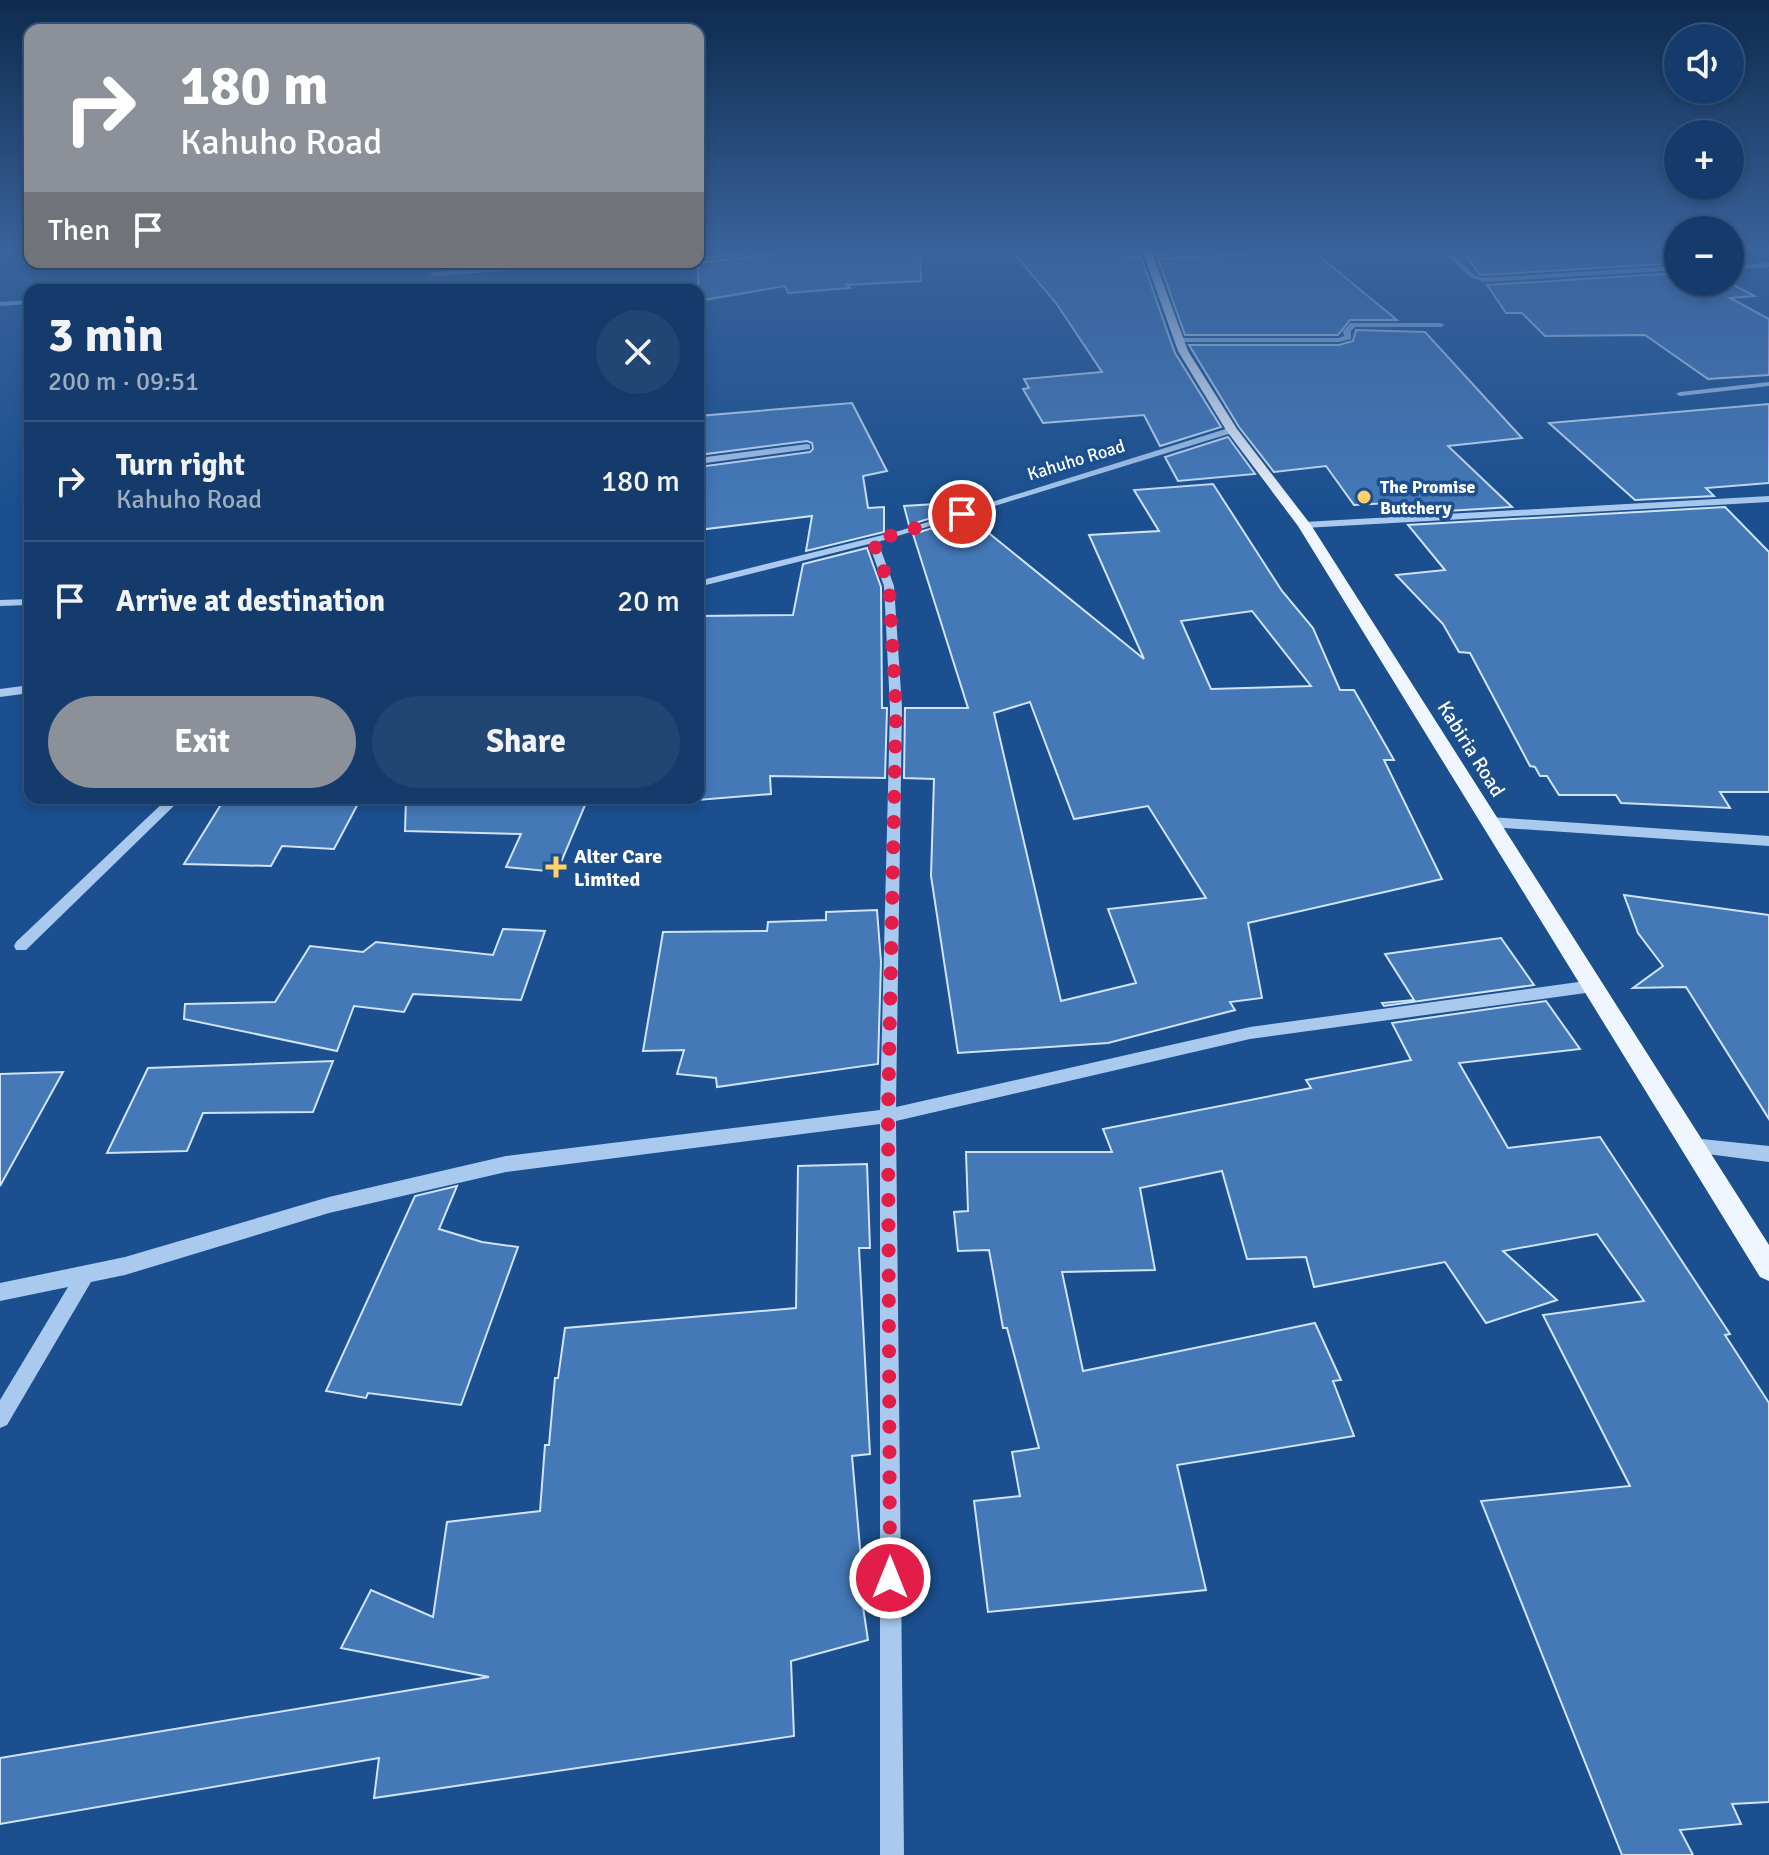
<!DOCTYPE html>
<html lang="en">
<head>
<meta charset="utf-8">
<style>
	body { margin:0; font-family:Signika,sans-serif; background:#214673; color:#f1f3f6; height:100vh; display:flex; flex-direction:column; font-size:30px; white-space:nowrap }
	* { box-sizing:border-box; margin:0 }
	p { font-size:26px; color:#9dadc1 }
	.icon { flex:none; width:44px; height:44px; fill:none; stroke:currentColor; stroke-width:2; stroke-linecap:round; stroke-linejoin:round }
	.map { position:relative; flex:1; overflow:hidden }
	.panel { position:absolute; left:24px; top:284px; width:680px; height:520px; display:flex; flex-direction:column; background:#143b6b; border-radius:16px; box-shadow:0 4px 12px #0003,0 0 0 2px #33557e }
	.panel>* { flex:none }
	.hud { position:absolute; left:24px; top:24px; width:680px; height:244px; border-radius:16px; box-shadow:0 4px 12px #0003,0 0 0 2px #33557e; background:#8c9099; color:#fff; overflow:hidden }
	.buttons { position:absolute; left:1664px; top:24px; display:grid; gap:16px }
	.buttons a { display:grid; place-items:center; width:80px; height:80px; border-radius:50%; background:#143b6b; box-shadow:0 4px 12px #0003,0 0 0 2px #33557e; font-size:40px }
	.pin { position:absolute; display:grid; place-items:center; width:68px; height:68px; color:#fff; margin:-34px; border:4px solid #fff; border-radius:50%; box-shadow:0 2px 8px #0007 }
	.me { position:absolute; width:88px; margin:-44px; rotate:0deg; stroke-linejoin:round; filter:drop-shadow(0 0 6px #0008) }
	.turn { display:flex; align-items:center; gap:28px; height:168px; padding:0 24px; font-size:36px }
	.turn .icon { width:104px; height:104px; stroke-width:2.5 }
	.turn b { display:block; font-size:56px; line-height:68px }
	.then { display:flex; align-items:center; height:76px; padding:0 24px; background:#0003; gap:16px; font-size:30px }
	.round { display:grid; place-items:center; flex:none; width:84px; height:84px; border-radius:42px; background:#214673 }
	.overview { display:flex; align-items:center; justify-content:space-between; height:136px; padding:0 24px }
	h1 { font-size:48px; font-weight:700; line-height:60px }
	.cta { display:flex; gap:16px; margin-top:auto; padding:16px 24px }
	.cta a { flex:1; height:92px; border-radius:48px; background:#8c9099; color:#fff; font-size:32px; font-weight:700; line-height:92px; text-align:center }
	.cta a+a { background:#214673; color:#f1f3f6 }
	ul { padding:0; list-style:none }
	li { display:flex; align-items:center; gap:24px; height:120px; padding:0 24px; border-top:2px solid #33557e }
	li div { flex:1 }
	li b { display:block; font-size:30px }
	li em { font-style:normal }
	.map>svg:first-child { display:block }
	.building { fill:#4478b7; stroke:#cfe3fa; stroke-width:2; fill-rule:evenodd }
	.lines { fill:none; stroke-linecap:round; stroke-linejoin:round }
	.minor { fill:#a9c9ee; fill-rule:evenodd }
	.major { fill:#f0f6ff; fill-rule:evenodd }
	.route { stroke:#e11d48; stroke-width:14; stroke-dasharray:0 25.2 }
	.poi-dot { fill:#ffd166; stroke:#1b4f8f; stroke-width:3 }
	.labels { text-anchor:middle; dominant-baseline:central; stroke-width:7; stroke-linejoin:round; paint-order:stroke }
	.far-street-label { font-size:18px; fill:#fff; stroke:#1b4f8f }
	.far-poi-label { font-size:18px; font-weight:bold; fill:#fff; stroke:#1b4f8f; text-anchor:start }
	.street-label { font-size:20px; fill:#fff; stroke:#1b4f8f }
	.poi-label { font-size:20px; font-weight:bold; fill:#fff; stroke:#1b4f8f; text-anchor:start }
</style>
</head>
<body>
<div class="map">
<svg width="1769" height="1855" viewBox="0 0 1769 1855">
	<rect width="100%" height="100%" fill="#1b4f8f"/>
	<g class="building">
		<path d="M813 250H920L921 281 847 285 850 288 788 293 785 286 698 301V263Z"/>
		<path d="M1011 250H1123L1124 257H1141L1175 353 1221 427 1160 446 1144 415 1043 423 1023 389 1029 388 1024 379 1102 372 1056 303Z"/>
		<path d="M1312 250 1397 320H1350L1338 335H1185L1158 259Z"/>
		<path d="M1463 250H1666L1678 256V263L1484 275 1479 274Z"/>
		<path d="M1678 273V282H1728L1755 296 1730 298 1769 319V375L1708 379 1645 335 1545 336 1522 313H1506L1487 285Z"/>
		<path d="M1356 330 1425 332 1522 438 1448 446 1512 507 1398 514 1389 503 1354 505 1326 466 1274 472 1239 427 1189 345H1339L1353 341Z"/>
		<path d="M852 403 887 471 863 476 868 508 884 507V532L806 551 812 516 698 530V467L810 452 813 449 812 443 807 441 698 455V416Z"/>
		<path d="M1769 404V483L1706 488 1714 496 1635 500 1549 423Z"/>
		<path d="M1228 437 1255 474 1178 481 1165 457Z"/>
		<path d="M1213 484 1282 591 1313 628 1340 690H1354L1394 760H1384L1442 879 1248 923 1262 998 1230 1002 1235 1010 1108 1043 958 1053 931 876 934 779 904 778 905 708H968L913 534 969 517 1144 659 1089 535 1159 531 1134 490ZM1252 611 1311 686 1211 689 1181 621ZM1030 702 1074 819 1148 806 1206 898 1108 909 1136 983 1061 1001 994 713Z"/>
		<path d="M952 503 960 509 909 525 904 506Z"/>
		<path d="M1725 507 1769 552V792H1720L1730 808 1621 803 1616 795H1559L1547 776H1540L1535 767 1530 766 1470 653 1459 652 1443 624 1396 575 1445 570 1408 525Z"/>
		<path d="M867 548 881 587 882 708H887L885 778 770 776 771 794 698 800V616L793 615 803 564Z"/>
		<path d="M225 798H361L334 849 282 846 271 866 184 864Z"/>
		<path d="M406 798H588L557 872 506 867 521 834 405 831Z"/>
		<path d="M1624 895 1769 915V1119L1686 987 1633 988 1663 966 1638 933Z"/>
		<path d="M877 910 881 962 878 1064 717 1087 716 1078 677 1074 684 1050 643 1051 663 932 767 931 768 922 826 920V912Z"/>
		<path d="M503 929 545 931 521 1000 413 994 404 1012 354 1006 337 1051 184 1019 185 1004 275 1002 310 946 363 952 376 942 493 955Z"/>
		<path d="M1501 938 1534 985 1384 1006 1382 1003 1414 1000 1385 954Z"/>
		<path d="M1546 1001 1580 1049 1459 1063 1508 1148 1600 1137 1730 1334 1725 1335 1769 1403V1802L1732 1804 1741 1824 1680 1830 1693 1855H1622L1481 1501 1630 1486 1543 1315 1644 1301 1597 1234 1503 1251 1557 1300 1486 1323 1445 1262 1314 1287 1306 1257 1247 1259 1222 1171 1140 1188 1155 1270 1062 1272 1083 1371 1315 1323 1341 1380 1333 1381 1354 1436 1177 1465 1206 1590 988 1612 974 1501 1020 1496 1012 1452 1039 1448 1007 1328H1003L989 1250 958 1251 954 1212 968 1211 966 1152H1112L1103 1129 1311 1088 1306 1080 1411 1060 1392 1023Z"/>
		<path d="M333 1061 313 1112 203 1113 187 1151 107 1153 148 1068Z"/>
		<path d="M63 1072 0 1186V1074Z"/>
		<path d="M867 1164 870 1248H859L870 1454 852 1456 861 1559 856 1560 868 1640 791 1661 794 1736 374 1798 379 1758 0 1824V1758L489 1677 341 1648 371 1590 433 1617 447 1522 540 1511 545 1445H549L555 1378H558L565 1328 796 1308 798 1166Z"/>
		<path d="M457 1186 439 1229 482 1242 518 1247 461 1405 368 1393 366 1398 326 1391 415 1196Z"/>
	</g>
	<g class="lines">
		<g class="minor">
			<path d="M775 250H810L698 260V256Z"/>
			<path d="M1195 250H1240L1148 257 1145 255Z"/>
			<path d="M1440 250H1447L1476 276 1484 278 1678 266V270L1484 282 1472 278Z"/>
			<path d="M595 262H630L433 276 430 274 433 272Z"/>
			<path d="M1769 263V267L1730 269V265Z"/>
			<path d="M30 300V304L0 306V302Z"/>
			<path d="M1350 323H1441L1445 325 1441 327H1355L1351 331V339L1339 342H1178L1174 340 1178 338H1338L1344 336 1343 331Z"/>
			<path d="M1769 382V386L1680 396 1676 394 1680 392Z"/>
			<path d="M1232 427 1236 430 1235 432 878 542 894 586 902 708 896 1107 1250 1027 1593 980 1598 982 1600 986 1598 990 1593 992 1250 1039 896 1121 904 1855H880V1124L506 1172 329 1213 125 1275 91 1282 7 1425 0 1428V1400L68 1287 0 1301V1283L125 1257 329 1197 506 1156 880 1110 890 708 884 586 869 544 698 587V581L899 531Z"/>
			<path d="M807 444 810 445V449L698 464V458Z"/>
			<path d="M1769 496V502L1304 528 1299 525 1304 522Z"/>
			<path d="M30 599V605L0 606V600Z"/>
			<path d="M30 685V693L0 697V689Z"/>
			<path d="M168 798H182L26 950H16L14 946 16 942Z"/>
			<path d="M1490 817 1769 836V846L1490 827 1484 822Z"/>
			<path d="M1692 1138 1769 1146V1162L1692 1152 1686 1150 1684 1145 1686 1140Z"/>
		</g>
		<path class="major" d="M1142 250H1151L1188 351 1237 429 1311 525 1769 1245V1281L1760 1277 1298 526 1226 430 1178 351Z"/>
	</g>
	<linearGradient id="sky" x2="0" y2="1"><stop stop-color="#0f2b4f"/><stop offset="0.49" stop-color="#39639b"/><stop offset="1" stop-color="#39639b" stop-opacity="0"/></linearGradient>
	<rect width="1769" height="510" fill="url(#sky)"/>
	<g class="lines">
		<path class="route" d="M890 1578 888 1116 896 708 889 586 873 541 962 514"/>
	</g>
	<g class="poi-dot">
		<circle cx="1364" cy="497" r="8"/>
		<path d="M552 855h8v8h8v8h-8v8h-8v-8h-8v-8h8z"/>
	</g>
	<g class="labels">
		<g class="far-street-label">
			<text transform="translate(1076 460) rotate(-17)">Kahuho Road</text>
		</g>
		<g class="far-poi-label">
			<text x="1380" y="487">The Promise<tspan x="1380" dy="21">Butchery</tspan></text>
		</g>
		<g class="street-label">
			<text transform="translate(1471 749) rotate(58)">Kabiria Road</text>
		</g>
		<g class="poi-label">
			<text x="574" y="856">Alter Care<tspan x="574" dy="23">Limited</tspan></text>
		</g>
	</g>
</svg>
<div class="buttons">
<a><svg class="icon" aria-label="sound" viewBox="0 0 24 24"><path d="M4 9h4l5-4v14l-5-4H4zM17 9q2 3 0 6"/></svg></a>
<a>+</a>
<a>−</a>
</div>
<div class="pin" style="left:962px;top:514px;background:#d93025"><svg class="icon" aria-label="arrive" viewBox="0 0 24 24"><path d="M6 21V4h12l-3 4 3 4H6"/></svg></div>
<svg class="me" style="left:890px;top:1578px" viewBox="-20 -20 40 40"><circle r="17" fill="#e11d48" stroke="#fff" stroke-width="3"/><path d="M0-11L8 9 0 5-8 9z" fill="#fff"/></svg>
<div class="hud">
<div class="turn"><svg class="icon" aria-label="right" viewBox="0 0 24 24"><path d="M7 20v-9h11M14 6l5 5-5 5"/></svg><div><b>180 m</b>Kahuho Road</div></div>
<div class="then">Then<svg class="icon" aria-label="arrive" viewBox="0 0 24 24"><path d="M6 21V4h12l-3 4 3 4H6"/></svg></div>
</div>
<section class="panel">
<div class="overview"><div><h1>3 min</h1><p>200 m · 09:51</p></div><a class="round"><svg class="icon" aria-label="close" viewBox="0 0 24 24"><path d="M6 6l12 12M18 6L6 18"/></svg></a></div>
<ul>
<li><svg class="icon" aria-label="right" viewBox="0 0 24 24"><path d="M7 20v-9h11M14 6l5 5-5 5"/></svg><div><b>Turn right</b><p>Kahuho Road</p></div><em>180 m</em></li>
<li><svg class="icon" aria-label="arrive" viewBox="0 0 24 24"><path d="M6 21V4h12l-3 4 3 4H6"/></svg><div><b>Arrive at destination</b></div><em>20 m</em></li>
</ul>
<div class="cta"><a>Exit</a><a>Share</a></div>
</section>
</div>
</body>
</html>
